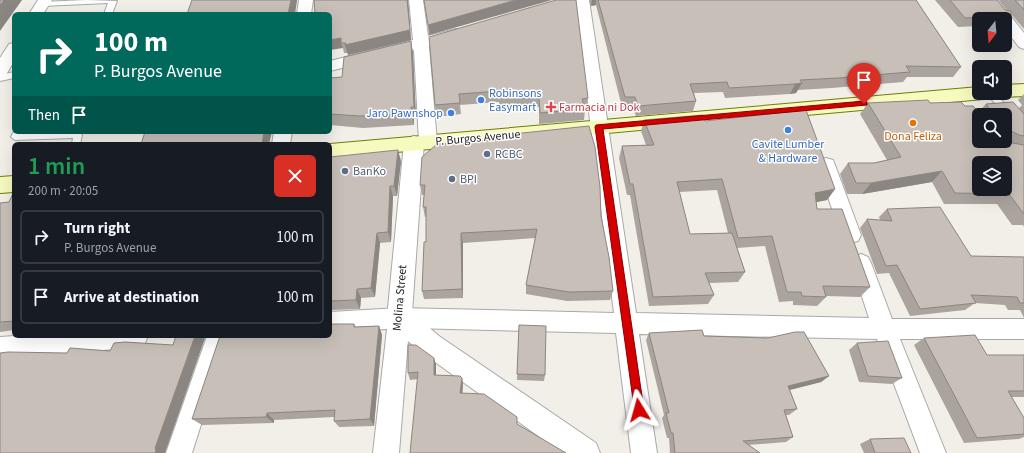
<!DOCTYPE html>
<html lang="en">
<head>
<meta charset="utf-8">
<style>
	body { margin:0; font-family:"Source Sans 3",sans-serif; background:#242831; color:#f1f3f6; height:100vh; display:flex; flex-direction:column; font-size:15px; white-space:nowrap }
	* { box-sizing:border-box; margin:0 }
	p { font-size:13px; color:#9ea1a6 }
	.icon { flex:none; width:22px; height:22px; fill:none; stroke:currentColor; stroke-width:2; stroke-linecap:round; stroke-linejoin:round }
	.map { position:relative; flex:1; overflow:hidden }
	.panel { position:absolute; left:12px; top:142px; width:320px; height:196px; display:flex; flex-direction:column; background:#171b24; border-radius:6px; box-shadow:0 4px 16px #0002 }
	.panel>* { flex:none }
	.top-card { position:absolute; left:12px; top:12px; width:320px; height:122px; border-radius:6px; box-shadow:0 4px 16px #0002; background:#00695c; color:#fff; overflow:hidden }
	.needle { width:26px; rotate:196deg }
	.buttons { position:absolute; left:972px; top:12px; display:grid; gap:8px }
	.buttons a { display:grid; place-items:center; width:40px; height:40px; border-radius:6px; background:#171b24; box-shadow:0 4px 16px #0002; font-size:20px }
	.pin { position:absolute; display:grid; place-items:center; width:34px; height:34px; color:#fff; margin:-41px -17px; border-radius:50% 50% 50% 0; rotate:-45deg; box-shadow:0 0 4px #0007 }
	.pin .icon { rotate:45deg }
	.me { position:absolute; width:44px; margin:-22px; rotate:352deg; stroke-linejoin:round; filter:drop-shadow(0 0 3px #0008) }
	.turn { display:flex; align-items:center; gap:14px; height:84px; padding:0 16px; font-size:18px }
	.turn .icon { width:52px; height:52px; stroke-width:2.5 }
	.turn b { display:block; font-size:28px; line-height:34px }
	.then { display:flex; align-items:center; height:38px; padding:0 16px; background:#0003; gap:8px; font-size:15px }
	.round { display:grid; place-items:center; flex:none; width:42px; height:42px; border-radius:6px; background:#242831 }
	.overview { display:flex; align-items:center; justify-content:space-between; height:68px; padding:0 16px }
	h1 { font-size:24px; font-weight:600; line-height:30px; color:#1e9e55 }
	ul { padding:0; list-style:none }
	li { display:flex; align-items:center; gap:12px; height:54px; margin:0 8px 6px; padding:0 8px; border:2px solid #363941; border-radius:6px }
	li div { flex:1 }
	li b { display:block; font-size:15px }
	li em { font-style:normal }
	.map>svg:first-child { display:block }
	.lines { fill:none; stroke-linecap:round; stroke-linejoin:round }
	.service-casing { stroke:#a9a9a9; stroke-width:2 }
	.minor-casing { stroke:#a9a9a9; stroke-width:2 }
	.tertiary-casing { stroke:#a9a9a9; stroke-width:2 }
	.secondary-casing { stroke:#707d05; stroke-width:2 }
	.service { fill:#fff; fill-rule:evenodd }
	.minor { fill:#fff; fill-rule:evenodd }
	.tertiary { fill:#fff; fill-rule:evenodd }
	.secondary { fill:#f7fabf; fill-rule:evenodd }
	.wall { fill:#aba49e; fill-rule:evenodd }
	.shaded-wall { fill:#8b8681 }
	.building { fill:#c7bfb8; stroke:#8b8681; fill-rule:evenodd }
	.route { fill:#d40000; stroke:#8a0000 }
	.shop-dot { fill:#3f7fe0; stroke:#fff; stroke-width:1.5 }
	.health-dot { fill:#e0444e; stroke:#fff; stroke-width:1.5 }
	.food-dot { fill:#e8710a; stroke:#fff; stroke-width:1.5 }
	.service-dot { fill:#5c6f8a; stroke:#fff; stroke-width:1.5 }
	.labels { text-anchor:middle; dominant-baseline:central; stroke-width:3; stroke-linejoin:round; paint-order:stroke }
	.shop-label { font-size:12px; fill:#366cbe; stroke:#fff; text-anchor:start }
	.health-label { font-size:12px; fill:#be3a42; stroke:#fff; text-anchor:start }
	.food-label { font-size:12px; fill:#c56008; stroke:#fff }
	.street-label { font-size:12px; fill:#222; stroke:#fff }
	.service-label { font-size:12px; fill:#4e5e75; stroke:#fff; text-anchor:start }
</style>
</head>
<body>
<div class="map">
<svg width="1024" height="453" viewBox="0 0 1024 453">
	<rect width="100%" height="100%" fill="#f2efe9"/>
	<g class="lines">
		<defs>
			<g id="service">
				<path d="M86 0 117 1 112 14H104L108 3 42 6 38 4 42 2Z"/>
				<path d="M14 72V78L0 81V75Z"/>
				<path d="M986 93H995L1024 125V134L1021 133Z"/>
				<path d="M14 131 22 132V134L79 132 82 135 80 144H72L73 138 15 140 11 137Z"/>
			</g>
			<g id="minor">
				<path d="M38 0H52L43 14H29Z"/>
				<path d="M299 0H313L311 14H297Z"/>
				<path d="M409 0H423L428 36 456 29 461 31 464 34 461 37 429 46 437 142 434 147 428 149 422 147 419 142 414 50 330 71V61L413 40Z"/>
				<path d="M575 0H589L636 313 869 318 851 263 854 257 861 254 868 257 871 263 892 319H1024V339H900L946 453H920L877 339 639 334 657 453H631L616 333 409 328 399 453H373L387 329 330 332V312L399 308 614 313Z"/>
				<path d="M984 0H998L1024 33V49L1019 47 1005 29V19H998Z"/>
				<path d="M14 43V61L6 75 0 76V58L9 44Z"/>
				<path d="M274 132H292L290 144H272Z"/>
				<path d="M826 158 833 160 835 165 861 235 858 241 851 243 844 241 841 235 817 165 819 160Z"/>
				<path d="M14 336H148L145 343 137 347 0 359V337Z"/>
				<path d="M207 336H229L192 453H166Z"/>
			</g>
			<path id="tertiary" d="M414 136 421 138 424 143 412 313 439 336 596 443 600 453H562L421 352 390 326 387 318 404 143 407 138Z"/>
			<g id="secondary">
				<path d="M1024 84V96L1005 97 999 95 997 93H1005V85Z"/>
				<path d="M979 87V93H993L990 97 984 99 330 158V144H329H330Z"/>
				<path d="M14 176V192L0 193V177Z"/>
			</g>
		</defs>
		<use href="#service" class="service-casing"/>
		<use href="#minor" class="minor-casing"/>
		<use href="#tertiary" class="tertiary-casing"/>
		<use href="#secondary" class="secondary-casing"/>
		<use href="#service" class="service"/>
		<use href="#minor" class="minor"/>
		<use href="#tertiary" class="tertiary"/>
		<use href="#secondary" class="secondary"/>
	</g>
	<g class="wall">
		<path d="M314 0H408L411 40 348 55V53H344L343 48Z"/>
		<path d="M556 0 588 98 587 109 585 110 584 120 539 124V107L499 108V102L460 105 461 114 436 117 435 105Z"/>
		<path d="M589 0H916L961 67 953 77H907L903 82 832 88 798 90 796 93 790 94 725 98 723 92 694 93 696 101 693 111 636 116 632 107H622L596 5 591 6Z"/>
		<path d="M935 0H997L1005 10 1008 11 999 0H1024V29L1011 14V16L1005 23V19H979V26L958 27Z"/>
		<path d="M411 41 413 53 416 118 414 119V125L363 128 330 125V78L342 77Z"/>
		<path d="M1024 94V227L1023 225H1012L997 204H944L932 182 862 194H847L840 174 848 163H874L887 160 860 114 868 103H930L965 106 978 112 986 104 1019 108 1022 105 1018 100ZM979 115H1005V141H979Z"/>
		<path d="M644 120 705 121 835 189 827 200 816 202 817 209 870 287 860 297 826 296V297L817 306 793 305V301L779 302 765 246 737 248 745 272 738 282 709 283 714 295 708 304 649 306 630 195H627L619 158 622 146 646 145 641 131ZM717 190 728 233 690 234 679 192Z"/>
		<path d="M513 134 601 216 613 291 610 300 567 301 526 294V285L535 238 463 243V298L424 299 422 291 426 242V217H425L423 207 424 195H422L420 185 474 143 513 138Z"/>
		<path d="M330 157 401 161 397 196H393L391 242 380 243 375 297 361 298 360 309 330 310Z"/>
		<path d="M14 191V330L0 332V203L9 202Z"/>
		<path d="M887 209 971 256 1024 257V318L1020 310H1008L1005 305 975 303 965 310 910 316 889 273 877 274 860 228 867 219 880 220 879 217Z"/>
		<path d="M354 324 356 327 379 326 382 335 374 426 339 427 334 421V417L274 420V423L202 425 192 419Z"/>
		<path d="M519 325 545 375 544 381 517 380Z"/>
		<path d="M649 333 704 336 829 376 821 382 790 390 797 409 789 415H786L793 437 786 442 748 445 760 453H670L669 438H667L662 418 664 415 646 340Z"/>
		<path d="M924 338 987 355H1024V397H1012L1024 418V437L1019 439 964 443 914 345Z"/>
		<path d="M857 343 902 378 892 384 859 382 849 350Z"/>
		<path d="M436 364V375L462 378 463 384 462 393 517 417 418 379 410 380 408 373Z"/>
		<path d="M870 439 911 453H864L860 444Z"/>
	</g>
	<g class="shaded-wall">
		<path d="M4 0H22L0 31V5Z"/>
		<path d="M291 0H297V1L295 14H288Z"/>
		<path d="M407 0H408L411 40 348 55 345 45Z"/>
		<path d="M516 0H552L429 35 428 25Z"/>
		<path d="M592 0H596V5L591 6Z"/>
		<path d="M341 38V43L343 48 330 50V40Z"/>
		<path d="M411 41 413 53 416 118 414 107Z"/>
		<path d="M802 83 796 93 790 94 795 84Z"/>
		<path d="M411 107 414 119V125L411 114Z"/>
		<path d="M264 132H272L269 144H262Z"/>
		<path d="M398 150 401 161 397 196 394 186Z"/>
		<path d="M942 171 932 182 862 194 871 183Z"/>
		<path d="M390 186 393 196 391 242 388 232Z"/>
		<path d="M835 189 827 200 807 204 815 193Z"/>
		<path d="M377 233 380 243 375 297 371 288Z"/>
		<path d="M461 233 463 243V298L462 289Z"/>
		<path d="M357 289 361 298 360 309 356 300Z"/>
		<path d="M379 326 382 335 374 426 370 419Z"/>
		<path d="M195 336H202L205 338 165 453H155V448Z"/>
		<path d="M434 358 436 364V381L434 375Z"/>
		<path d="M829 376 821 382 781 392 788 386Z"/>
		<path d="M462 378 463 384 462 399 460 393Z"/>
		<path d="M267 413 274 420V423L266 417Z"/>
	</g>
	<g class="building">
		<path d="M0 0H4L0 5Z"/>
		<path d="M192 0H291L288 14H187Z"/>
		<path d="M314 0H407L410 30 345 45 346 43H341V38L330 40V14H315Z"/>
		<path d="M424 0H516L428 25Z"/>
		<path d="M556 0H576L588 98 582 99 585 109 540 113 539 96 499 97V91L459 94 460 103 435 105 429 37Z"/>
		<path d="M598 0H916L961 67 906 66 910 72 838 78 800 80 802 83 795 84 729 88 727 82 690 84 696 101 638 106 635 97H625Z"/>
		<path d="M950 0H997L1005 10 1011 11V16L965 18Z"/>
		<path d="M1015 0H1024V10Z"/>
		<path d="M411 41 414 107H411V114L359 116 330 114V78L342 77 344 57Z"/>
		<path d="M928 100 930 103 961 102 965 106H973L981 115H979V141H1005V140L1007 142 1024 145V214L1009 194 955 193 942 171 871 183H856L848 163H874L901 157 868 103ZM979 163H1005V189H979Z"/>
		<path d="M1013 102 1024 114V136L1019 135 1005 128V115H991V112L986 104Z"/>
		<path d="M806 110 835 189 815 193 817 209H842L870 287 823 286 826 297 802 296 801 292H787L772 236 738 238 722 179 677 182 690 234 732 233 745 272 705 273 714 295 653 297 633 184H630L622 146 654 145 644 120 703 115 705 121Z"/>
		<path d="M589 126 595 147 600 187 601 216 609 257 613 291 569 292 526 285 537 229 461 233 462 289 422 291 424 242H426V207H423L425 185H420L422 157 437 144 474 143V141L514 138 513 134Z"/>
		<path d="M145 132H264L262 144H141Z"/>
		<path d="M398 150 394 186H390L388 232 377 233 371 288 357 289 356 300 330 301V157Z"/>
		<path d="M14 191V321L0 322V203L9 202Z"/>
		<path d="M940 207 971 256 1024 257V303H1020L1017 297 971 295 976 303 920 309 897 265 886 266 867 219 892 221 887 209Z"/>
		<path d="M330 324H354V327L379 326 370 419 334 421 335 410 267 413 266 417 192 419 220 336H330Z"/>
		<path d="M519 325 546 326 545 375 517 374Z"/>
		<path d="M702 330 704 336 768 338 795 332H804L829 376 788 386 797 409 784 410 793 437 743 441 760 453H675L673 433H671L666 413H669L649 333Z"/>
		<path d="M975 335 987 355H1024V391H1008L1024 418V434L977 438 924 338Z"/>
		<path d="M176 336H195L155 448 156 450 155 453H0V353L8 352 67 353 70 348 110 351 114 343 125 342 173 345Z"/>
		<path d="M888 341 902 378 868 376 857 343Z"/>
		<path d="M408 345H416L434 358V375L460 376 462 378 460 393 484 394 517 417V424L566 453H410L418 372 408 373Z"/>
		<path d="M904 438 911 453H875L870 439Z"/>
	</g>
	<path class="route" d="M864 101 867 102V105L603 129 644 410 643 414 639 415 635 414 595 127 596 125Z"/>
	<g class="shop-dot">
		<circle cx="481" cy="100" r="4"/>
		<circle cx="451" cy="113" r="4"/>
		<circle cx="788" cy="130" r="4"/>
	</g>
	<path class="health-dot" d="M549 101h4v4h4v4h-4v4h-4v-4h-4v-4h4z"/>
	<circle class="food-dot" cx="913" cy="123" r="4"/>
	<g class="service-dot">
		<circle cx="487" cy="154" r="4"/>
		<circle cx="345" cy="171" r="4"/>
		<circle cx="452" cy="179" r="4"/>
	</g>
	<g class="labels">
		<g class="shop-label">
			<text x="489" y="93">Robinsons<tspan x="489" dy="14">Easymart</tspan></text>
			<text x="443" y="113" text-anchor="end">Jaro Pawnshop</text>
			<text x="788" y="144" text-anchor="middle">Cavite Lumber<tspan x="788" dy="14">&amp; Hardware</tspan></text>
		</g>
		<g class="health-label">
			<text x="559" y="107">Farmacia ni Dok</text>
		</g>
		<g class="food-label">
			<text x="913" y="136">Dona Feliza</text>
		</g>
		<g class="street-label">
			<text transform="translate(478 138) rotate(-5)">P. Burgos Avenue</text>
			<text transform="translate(400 298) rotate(-85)">Molina Street</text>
		</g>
		<g class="service-label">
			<text x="495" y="154">RCBC</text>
			<text x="353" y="171">BanKo</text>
			<text x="460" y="179">BPI</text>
		</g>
	</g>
</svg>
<div class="buttons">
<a><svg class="needle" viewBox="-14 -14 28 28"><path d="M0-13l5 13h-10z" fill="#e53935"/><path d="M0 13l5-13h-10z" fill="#9ea1a6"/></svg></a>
<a><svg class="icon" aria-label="sound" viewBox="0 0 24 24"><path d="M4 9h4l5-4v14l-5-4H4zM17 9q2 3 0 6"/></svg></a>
<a><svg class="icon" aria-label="search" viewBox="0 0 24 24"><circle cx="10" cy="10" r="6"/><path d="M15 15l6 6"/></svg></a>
<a><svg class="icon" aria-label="layers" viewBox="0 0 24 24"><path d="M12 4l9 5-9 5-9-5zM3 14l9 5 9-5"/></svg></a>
</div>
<div class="pin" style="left:864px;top:104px;background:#d93025"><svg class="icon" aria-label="arrive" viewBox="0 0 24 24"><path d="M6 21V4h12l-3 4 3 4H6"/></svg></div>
<svg class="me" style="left:639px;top:410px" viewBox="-20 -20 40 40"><path d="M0-17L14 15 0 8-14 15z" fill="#d40000" stroke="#fff" stroke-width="4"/></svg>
<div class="top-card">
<div class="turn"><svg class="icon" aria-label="right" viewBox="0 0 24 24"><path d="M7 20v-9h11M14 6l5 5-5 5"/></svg><div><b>100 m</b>P. Burgos Avenue</div></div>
<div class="then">Then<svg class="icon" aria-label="arrive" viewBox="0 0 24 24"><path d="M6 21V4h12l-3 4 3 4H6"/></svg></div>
</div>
<section class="panel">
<div class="overview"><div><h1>1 min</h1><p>200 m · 20:05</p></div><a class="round" style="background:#d93025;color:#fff"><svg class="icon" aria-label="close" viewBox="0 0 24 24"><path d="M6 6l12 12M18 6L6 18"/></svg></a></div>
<ul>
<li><svg class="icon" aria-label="right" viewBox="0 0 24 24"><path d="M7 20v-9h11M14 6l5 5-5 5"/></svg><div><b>Turn right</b><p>P. Burgos Avenue</p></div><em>100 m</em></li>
<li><svg class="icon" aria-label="arrive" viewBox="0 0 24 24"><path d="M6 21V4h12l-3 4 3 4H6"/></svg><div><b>Arrive at destination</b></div><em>100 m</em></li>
</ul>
</section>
</div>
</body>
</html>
